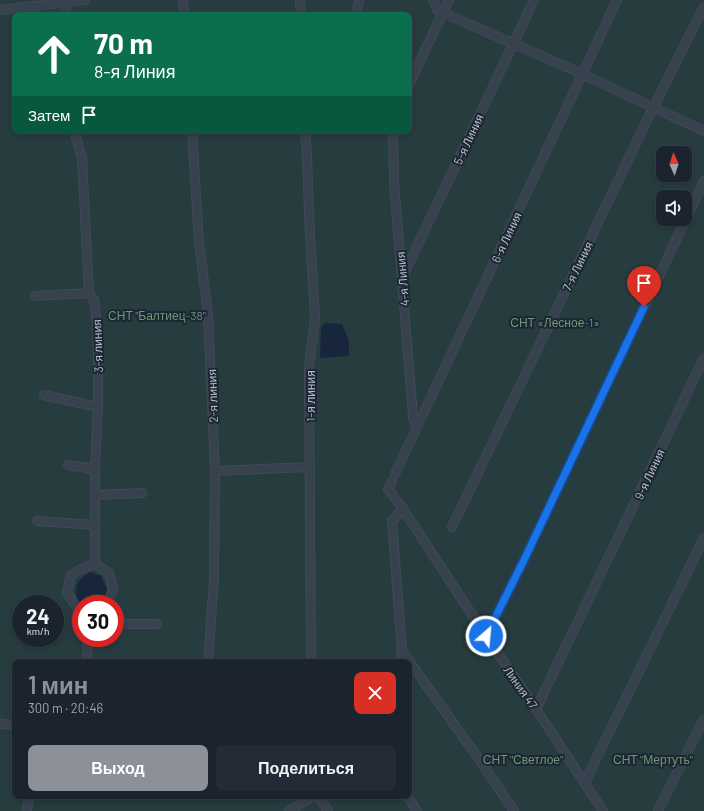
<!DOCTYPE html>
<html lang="ru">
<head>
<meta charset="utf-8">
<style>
	body { margin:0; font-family:Barlow,sans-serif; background:#242b36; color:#f1f3f6; height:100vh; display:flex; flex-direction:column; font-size:15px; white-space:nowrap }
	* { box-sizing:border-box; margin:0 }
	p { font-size:13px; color:#a0a4aa }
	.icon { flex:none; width:22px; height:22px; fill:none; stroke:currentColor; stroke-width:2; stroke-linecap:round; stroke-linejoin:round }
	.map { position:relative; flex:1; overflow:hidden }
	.sheet { position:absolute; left:12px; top:659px; width:400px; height:140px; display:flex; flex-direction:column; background:#1b232e; border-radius:8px; box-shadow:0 2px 6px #0003,0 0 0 1px #39404a }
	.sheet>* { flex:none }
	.banner { position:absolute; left:12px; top:12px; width:400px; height:122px; border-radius:8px; box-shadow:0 2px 6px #0003,0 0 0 1px #39404a; background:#0b6e4f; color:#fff; overflow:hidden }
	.needle { width:26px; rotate:357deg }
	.tools { position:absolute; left:656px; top:146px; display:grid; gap:8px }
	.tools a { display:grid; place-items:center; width:36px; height:36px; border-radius:8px; background:#1b232e; box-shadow:0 2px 6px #0003,0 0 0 1px #39404a; font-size:20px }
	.speed { position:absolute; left:12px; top:595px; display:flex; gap:8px; font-size:20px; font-weight:700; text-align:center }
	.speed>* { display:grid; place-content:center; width:52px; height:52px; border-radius:50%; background:#1b232e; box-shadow:0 2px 6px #0003,0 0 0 1px #39404a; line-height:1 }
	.speed small { font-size:10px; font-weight:400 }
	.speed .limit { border:6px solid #d22; background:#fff; color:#111 }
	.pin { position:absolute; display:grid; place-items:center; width:34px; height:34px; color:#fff; margin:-41px -17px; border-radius:50% 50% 50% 0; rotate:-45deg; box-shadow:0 0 4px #0007 }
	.pin .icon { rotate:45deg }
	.me { position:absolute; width:44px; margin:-22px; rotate:27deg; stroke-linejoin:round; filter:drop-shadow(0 0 3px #0008) }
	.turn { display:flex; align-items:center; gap:14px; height:84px; padding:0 16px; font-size:18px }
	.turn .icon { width:52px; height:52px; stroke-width:2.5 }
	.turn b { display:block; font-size:28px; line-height:34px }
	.then { display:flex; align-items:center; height:38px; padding:0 16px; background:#0003; gap:8px; font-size:15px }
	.round { display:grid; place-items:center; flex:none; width:42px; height:42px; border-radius:8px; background:#242b36 }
	.head { display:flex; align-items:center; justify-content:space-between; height:68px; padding:0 16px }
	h1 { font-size:24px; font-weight:600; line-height:30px; color:#8c9099 }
	.button { display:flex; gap:8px; margin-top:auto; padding:8px 16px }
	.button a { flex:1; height:46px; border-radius:8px; background:#8c9099; color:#fff; font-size:16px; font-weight:600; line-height:46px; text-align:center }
	.button a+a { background:#242b36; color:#f1f3f6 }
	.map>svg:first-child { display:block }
	.green { fill:#263c3f; fill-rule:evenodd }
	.water { fill:#17263c }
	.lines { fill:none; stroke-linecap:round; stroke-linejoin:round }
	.minor-casing { stroke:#414a57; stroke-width:10 }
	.minor { stroke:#38414e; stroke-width:8 }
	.route-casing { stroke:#114b97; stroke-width:10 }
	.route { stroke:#1a73e8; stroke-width:7 }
	.labels { text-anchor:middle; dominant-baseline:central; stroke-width:4; stroke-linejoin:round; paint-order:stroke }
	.street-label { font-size:12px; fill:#b4bcc9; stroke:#1d2633 }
	.park-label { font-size:12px; fill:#6b9a76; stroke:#1d2633 }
</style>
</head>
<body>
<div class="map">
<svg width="704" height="811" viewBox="0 0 704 811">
	<rect width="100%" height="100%" fill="#242f3e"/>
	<path class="green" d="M0 0H704V811H0ZM15 15H409V131H15ZM663 153H685V175H663ZM663 197H685V219H663ZM21 604H55V638H21ZM81 604H115V638H81ZM15 662H409V796H15Z"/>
	<g class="water">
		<path d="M325 323 342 324 349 341V356L320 358 321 327Z"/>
		<path d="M90 572 101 576 108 592 104 604H81V607L79 605C74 588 74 582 90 572Z"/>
	</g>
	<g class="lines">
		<defs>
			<g id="minor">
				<path d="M65 0 66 15"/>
				<path d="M183 0 184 15"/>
				<path d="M300 0 301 15"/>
				<path d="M433 0 437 10 582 74 704 131"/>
				<path d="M0 10 85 0"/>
				<path d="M356 15 359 0"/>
				<path d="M409 84 449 0"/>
				<path d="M74 131 82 158 89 293 94 300 97 324 98 358V402L95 469V564"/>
				<path d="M192 131 199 241 208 314 215 471 214 579 208 662"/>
				<path d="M305 131 307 154 309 215 315 319 309 367 311 662"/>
				<path d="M393 131 394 183 413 416 414 421 418 424"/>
				<path d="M402 278 534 0"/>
				<path d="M35 296 89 293"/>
				<path d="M44 395 98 407"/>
				<path d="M68 465 95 469"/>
				<path d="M215 471 310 467"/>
				<path d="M395 474 617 0"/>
				<path d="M392 482 388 489 403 509 486 636 536 709 603 811"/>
				<path d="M95 495 142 493"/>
				<path d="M37 521 95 525"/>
				<path d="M452 527 653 108 704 7"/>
				<path d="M81 613 67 593 71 575 81 569 95 564 109 573 113 589 107 604"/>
				<path d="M115 624H157"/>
				<path d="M486 636 524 560 704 181"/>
				<path d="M402 651 483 765 514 811"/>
				<path d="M87 662 88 638"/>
				<path d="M400 662 402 651 392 521 403 509"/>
				<path d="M536 709 704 358"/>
				<path d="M0 724 15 725"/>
				<path d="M585 782 704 538"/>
				<path d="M318 796 328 811"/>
				<path d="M407 796 417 811"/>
				<path d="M27 811 29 796"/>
				<path d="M289 811 313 796"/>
				<path d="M658 811 704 719"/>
			</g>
		</defs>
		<use href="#minor" class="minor-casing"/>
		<use href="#minor" class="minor"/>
	</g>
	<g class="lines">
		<defs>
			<path id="route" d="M486 636 524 560 644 307"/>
		</defs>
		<use href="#route" class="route-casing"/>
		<use href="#route" class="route"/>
	</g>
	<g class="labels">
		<g class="street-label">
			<text transform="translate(468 139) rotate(-65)">5-я Линия</text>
			<text transform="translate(506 237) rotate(-65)">6-я Линия</text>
			<text transform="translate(577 266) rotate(-64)">7-я Линия</text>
			<text transform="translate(402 279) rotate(-95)">4-я Линия</text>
			<text transform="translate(97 346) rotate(-92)">3-я линия</text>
			<text transform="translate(212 396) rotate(-92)">2-я линия</text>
			<text transform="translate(310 396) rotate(-90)">1-я линия</text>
			<text transform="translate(649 474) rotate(-65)">9-я Линия</text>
			<text transform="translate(521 687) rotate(55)">Линия 47</text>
		</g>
		<g class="park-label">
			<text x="157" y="315">СНТ "Балтиец-38"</text>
			<text x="555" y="322">СНТ «Лесное-1»</text>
			<text x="523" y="759">СНТ "Светлое"</text>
			<text x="653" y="759">СНТ "Мертуть"</text>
		</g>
	</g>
</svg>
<div class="tools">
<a><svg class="needle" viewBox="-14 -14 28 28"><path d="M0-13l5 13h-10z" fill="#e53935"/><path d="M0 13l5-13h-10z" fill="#a0a4aa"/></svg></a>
<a><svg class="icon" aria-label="sound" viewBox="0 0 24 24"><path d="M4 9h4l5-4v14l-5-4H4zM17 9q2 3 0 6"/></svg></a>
</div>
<div class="speed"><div>24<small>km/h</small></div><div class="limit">30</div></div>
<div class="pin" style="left:644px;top:307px;background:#d93025"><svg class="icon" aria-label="arrive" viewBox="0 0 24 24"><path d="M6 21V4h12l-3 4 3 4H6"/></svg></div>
<svg class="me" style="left:486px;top:636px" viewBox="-20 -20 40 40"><circle r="17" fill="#1a73e8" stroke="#fff" stroke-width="3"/><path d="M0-11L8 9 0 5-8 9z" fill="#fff"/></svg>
<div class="banner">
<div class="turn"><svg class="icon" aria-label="ahead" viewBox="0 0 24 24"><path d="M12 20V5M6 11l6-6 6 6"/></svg><div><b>70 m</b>8-я Линия</div></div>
<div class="then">Затем<svg class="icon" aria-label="arrive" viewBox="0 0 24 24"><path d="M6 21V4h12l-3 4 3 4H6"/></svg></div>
</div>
<section class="sheet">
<div class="head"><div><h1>1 мин</h1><p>300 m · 20:46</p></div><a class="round" style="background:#d93025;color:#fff"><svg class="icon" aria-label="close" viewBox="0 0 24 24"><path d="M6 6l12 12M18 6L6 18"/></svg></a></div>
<div class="button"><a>Выход</a><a>Поделиться</a></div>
</section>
</div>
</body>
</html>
